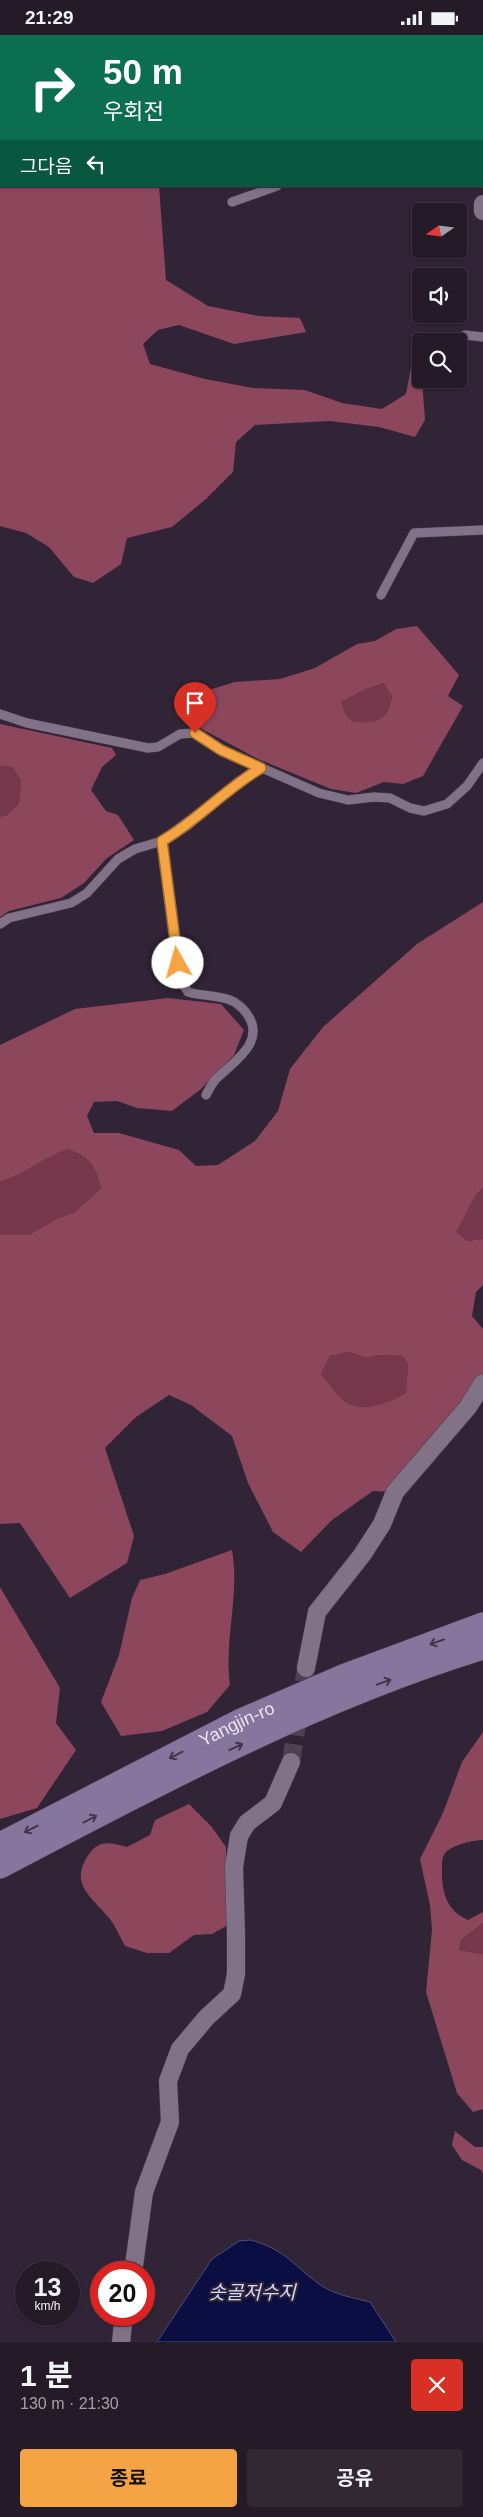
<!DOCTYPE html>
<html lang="ko">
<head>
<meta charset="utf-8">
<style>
	body { margin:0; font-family:Arial,"Noto Sans KR",sans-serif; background:#312834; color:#f1f3f6; height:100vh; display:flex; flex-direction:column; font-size:19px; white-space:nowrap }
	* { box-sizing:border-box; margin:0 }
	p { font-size:16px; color:#a3a1a8 }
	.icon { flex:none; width:28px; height:28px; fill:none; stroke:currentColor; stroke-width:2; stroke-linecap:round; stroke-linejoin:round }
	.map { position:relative; height:2307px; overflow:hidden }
	.panel { display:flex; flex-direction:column; background:#251b28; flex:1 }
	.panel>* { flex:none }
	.guide { position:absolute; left:0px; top:0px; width:484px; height:152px; box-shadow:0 1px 4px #0004,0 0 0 1px #423945; background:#0b6e4f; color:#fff; overflow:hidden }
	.needle { width:32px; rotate:256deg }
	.controls { position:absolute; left:412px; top:168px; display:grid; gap:10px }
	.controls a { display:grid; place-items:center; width:55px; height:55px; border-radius:5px; background:#251b28; box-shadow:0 1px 4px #0004,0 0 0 1px #423945; font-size:25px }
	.speed { position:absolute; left:15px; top:2226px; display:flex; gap:10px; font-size:25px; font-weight:700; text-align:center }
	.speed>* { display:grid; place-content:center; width:65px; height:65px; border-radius:50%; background:#251b28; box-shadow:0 1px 4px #0004,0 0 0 1px #423945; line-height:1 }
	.speed small { font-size:12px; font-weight:400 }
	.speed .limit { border:8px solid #d22; background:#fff; color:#111 }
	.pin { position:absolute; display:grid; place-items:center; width:42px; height:42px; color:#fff; margin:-51px -21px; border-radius:50% 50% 50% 0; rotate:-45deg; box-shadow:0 0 5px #0007 }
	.pin .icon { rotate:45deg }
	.me { position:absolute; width:55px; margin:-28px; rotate:353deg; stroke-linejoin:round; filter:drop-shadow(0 0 4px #0008) }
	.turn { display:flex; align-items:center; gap:18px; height:105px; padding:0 20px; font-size:22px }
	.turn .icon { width:65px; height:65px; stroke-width:2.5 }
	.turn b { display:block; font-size:35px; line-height:42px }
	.then { display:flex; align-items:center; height:48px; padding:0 20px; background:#0003; gap:10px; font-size:19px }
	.round { display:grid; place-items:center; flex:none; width:52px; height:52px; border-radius:5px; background:#312834 }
	.summary { display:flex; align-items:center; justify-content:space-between; height:85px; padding:0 20px }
	h1 { font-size:30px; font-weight:700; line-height:38px }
	.action { display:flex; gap:10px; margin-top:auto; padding:10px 20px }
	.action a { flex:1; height:58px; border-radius:5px; background:#f4a444; color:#111; font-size:20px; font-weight:700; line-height:58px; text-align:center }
	.action a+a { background:#312834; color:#f1f3f6 }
	.status { display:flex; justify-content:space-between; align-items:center; height:35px; padding:0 25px; background:#251b28; direction:ltr }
	.status svg { height:14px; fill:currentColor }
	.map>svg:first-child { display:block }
	.green { fill:#77384d }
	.forest { fill:#8c475d; fill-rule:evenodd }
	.water { fill:#0b0e42; stroke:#4e4e76 }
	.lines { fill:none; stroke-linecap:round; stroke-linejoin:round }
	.minor-tunnel { stroke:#4d4152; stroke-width:18; stroke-dasharray:18 9; stroke-linecap:butt }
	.service-casing { stroke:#4c404f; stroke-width:10 }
	.minor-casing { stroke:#4c404f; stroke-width:19 }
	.secondary-casing { stroke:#4c404f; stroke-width:26 }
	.service { stroke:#817287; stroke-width:9 }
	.minor { stroke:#817287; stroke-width:18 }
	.secondary { stroke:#86759d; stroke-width:25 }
	.oneway { stroke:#42344b }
	.route-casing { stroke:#9f6b2c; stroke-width:12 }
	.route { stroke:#f4a444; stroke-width:9 }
	.labels { text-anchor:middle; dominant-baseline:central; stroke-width:4; stroke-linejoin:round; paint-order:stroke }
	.street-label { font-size:18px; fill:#ece3ef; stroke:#312436 }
	.water-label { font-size:19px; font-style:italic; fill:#cfdafe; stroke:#312436 }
</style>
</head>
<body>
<div class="status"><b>21:29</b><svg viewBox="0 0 49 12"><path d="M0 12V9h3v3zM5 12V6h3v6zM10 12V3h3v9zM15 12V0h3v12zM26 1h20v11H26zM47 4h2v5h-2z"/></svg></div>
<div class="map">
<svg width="483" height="2307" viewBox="0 0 483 2307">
	<rect width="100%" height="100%" fill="#312436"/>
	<g class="green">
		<path d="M385 648 392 660C387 687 377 688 352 688L344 679 341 667 366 654Z"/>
		<path d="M0 731 12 732 21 746 19 768 7 780 0 782Z"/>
		<path d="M68 1114C90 1124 95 1130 101 1153L75 1177 56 1184 29 1200H0V1147C25 1139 44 1122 68 1114Z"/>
		<path d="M483 1152V1204L467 1206 455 1197 475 1161Z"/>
		<path d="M349 1317 366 1323 378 1320 402 1321 408 1329 406 1358C388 1368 360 1380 342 1364 334 1357 328 1347 321 1339L330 1321Z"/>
		<path d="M483 1888V1919L459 1915 461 1905Z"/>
	</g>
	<g class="forest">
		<path d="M0 0 371 1H1V151H159L166 245 208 271 258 281 300 283 306 297 234 309 179 290 158 295 143 309 150 329 205 344 253 353 305 355 342 368 382 374 406 359 411 332H421L425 385 415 402 379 392 330 386 255 390 236 407 233 437 206 464 172 492 127 503 121 529 93 548 74 542 49 512 26 498 0 491Z"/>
		<path d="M417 591 459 640 448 661 463 671 423 741 403 749 384 747 356 758 331 754 258 724 187 686 189 673 209 655 235 647 280 644 315 633 357 609 375 606 396 594ZM384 648 392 661C387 687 377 688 352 687L345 679 341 667 366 654Z"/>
		<path d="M0 689 112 713 116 720 102 732 91 755 106 776 118 780 134 805 107 823 84 848 61 863 9 876 0 882V782L7 780 19 768 21 746 12 732 0 731Z"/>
		<path d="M483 867V1152L475 1161 456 1197 467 1206 483 1204V1250L476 1257 472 1281 483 1294V1340L393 1457 373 1456 332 1485 301 1517 273 1497 248 1448 232 1401 191 1370 169 1360 136 1382 105 1413 134 1501 127 1528 70 1563 20 1488 0 1489V1200H29L56 1184 75 1177 101 1153C95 1130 90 1123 68 1114 44 1122 25 1139 0 1147V1010L75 974 168 963 221 969 244 995 234 1020 201 1054 172 1076 137 1073 117 1066 94 1067 87 1081 94 1098H119L179 1115 196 1131 218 1130 255 1106 278 1076 290 1034 323 992 417 909ZM349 1317 366 1323 378 1320 402 1321 408 1329 406 1358C388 1368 360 1380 342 1364 334 1357 328 1347 321 1339L330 1321Z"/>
		<path d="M232 1515C240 1559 224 1605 230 1650L207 1677 162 1696 121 1701 101 1667 119 1620 132 1563 140 1545 165 1539Z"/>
		<path d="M0 1552 60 1653 56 1688 76 1715 37 1773 0 1784Z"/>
		<path d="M483 1697V1805C473 1805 453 1810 446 1817 441 1822 442 1830 442 1837 442 1858 447 1876 468 1885L483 1877V1888L461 1905 459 1915 483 1919V2074L473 2077 457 2058 426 1957 432 1895 430 1870 420 1824 443 1778 462 1727Z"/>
		<path d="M189 1769 211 1791 226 1812V1891L212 1899 194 1900 169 1918H147L125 1911C120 1902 116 1892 110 1884 92 1862 68 1849 89 1819 100 1804 111 1808 127 1812L150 1800 155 1785Z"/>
		<path d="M455 2096 475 2112H483V2139L481 2135 462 2125 452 2110Z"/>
	</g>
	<path class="water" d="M251 2205C288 2216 293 2231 322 2251 336 2260 354 2263 370 2267L396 2307H157L212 2224 239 2206Z"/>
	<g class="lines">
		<path class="minor-tunnel" d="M291 1727 306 1633"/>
		<defs>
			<g id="service">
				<path d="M386 0 388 1"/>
				<path d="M482 44H483"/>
				<path d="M482 144H483"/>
				<path d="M232 167 277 151"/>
				<path d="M465 300 483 302"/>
				<path d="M381 560 414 498 483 495"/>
				<path d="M0 679 27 688 148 713 158 712 180 699 195 698 221 715 319 758 348 765 374 762 390 763 410 773 424 776 447 769 467 751 483 728"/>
				<path d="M162 806 181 946 188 957C201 961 217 960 230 965 236 967 244 974 247 979 267 1007 233 1027 216 1044 212 1048 209 1055 206 1060"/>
				<path d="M0 889 9 883 71 868 87 858 118 824 135 814 162 806 187 791 239 746 261 733"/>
			</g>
			<g id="minor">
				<path d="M483 169V176"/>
				<path d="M306 1633 317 1577 362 1520 382 1489 395 1457 468 1372 483 1348"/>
				<path d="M133 2238 144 2157 170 2087 168 2046 180 2014 206 1983 232 1959 236 1939V1900L234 1832 239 1801 247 1788 273 1768 291 1727"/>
				<path d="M121 2307 124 2280"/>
			</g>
			<g id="secondary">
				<path id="s1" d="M0 1810 239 1687 343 1642 483 1590"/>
				<path d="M0 1831C156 1749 314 1664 483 1612"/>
			</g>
		</defs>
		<use href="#service" class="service-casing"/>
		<use href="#minor" class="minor-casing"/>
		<use href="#secondary" class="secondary-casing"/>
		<use href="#service" class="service"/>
		<use href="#minor" class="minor"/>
		<use href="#secondary" class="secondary"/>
	</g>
	<defs><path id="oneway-shaft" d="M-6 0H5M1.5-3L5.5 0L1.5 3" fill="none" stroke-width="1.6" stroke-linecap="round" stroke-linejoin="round" transform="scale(1.25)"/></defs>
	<g class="oneway">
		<use href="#oneway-shaft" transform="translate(437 1607) rotate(160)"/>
		<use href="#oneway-shaft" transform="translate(384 1647) rotate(-20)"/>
		<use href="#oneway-shaft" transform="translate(236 1712) rotate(-25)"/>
		<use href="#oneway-shaft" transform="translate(176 1720) rotate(153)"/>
		<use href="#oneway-shaft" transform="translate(90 1784) rotate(-28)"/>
		<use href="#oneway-shaft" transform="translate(31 1794) rotate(153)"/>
	</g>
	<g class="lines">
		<defs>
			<path id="route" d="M178 928 162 806C198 785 225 754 261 733L221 715 195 698"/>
		</defs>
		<use href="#route" class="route-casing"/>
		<use href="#route" class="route"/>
	</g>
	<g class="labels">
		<g class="street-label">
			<text stroke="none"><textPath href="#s1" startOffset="266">Yangjin-ro</textPath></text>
		</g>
		<g class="water-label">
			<text x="252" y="2257">솟골저수지</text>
		</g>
	</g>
</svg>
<div class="controls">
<a><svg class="needle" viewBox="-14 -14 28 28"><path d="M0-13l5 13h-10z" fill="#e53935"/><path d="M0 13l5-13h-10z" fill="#a3a1a8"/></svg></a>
<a><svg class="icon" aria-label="sound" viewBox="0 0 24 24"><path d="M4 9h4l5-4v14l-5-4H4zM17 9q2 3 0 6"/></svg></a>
<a><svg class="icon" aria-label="search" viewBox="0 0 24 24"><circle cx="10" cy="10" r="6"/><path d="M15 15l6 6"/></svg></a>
</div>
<div class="speed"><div>13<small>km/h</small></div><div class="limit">20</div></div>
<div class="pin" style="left:195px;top:698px;background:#d93025"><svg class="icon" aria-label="arrive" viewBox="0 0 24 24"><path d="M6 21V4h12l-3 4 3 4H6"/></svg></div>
<svg class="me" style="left:178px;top:928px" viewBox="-20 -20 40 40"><circle r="19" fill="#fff"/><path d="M0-13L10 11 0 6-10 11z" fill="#f4a444"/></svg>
<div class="guide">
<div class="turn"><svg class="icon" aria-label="right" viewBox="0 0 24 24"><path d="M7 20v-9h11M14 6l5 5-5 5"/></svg><div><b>50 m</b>우회전</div></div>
<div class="then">그다음<svg class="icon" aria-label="left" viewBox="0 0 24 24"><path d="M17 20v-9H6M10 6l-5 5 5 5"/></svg></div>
</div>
</div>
<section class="panel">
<div class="summary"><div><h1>1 분</h1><p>130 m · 21:30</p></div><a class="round" style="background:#d93025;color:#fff"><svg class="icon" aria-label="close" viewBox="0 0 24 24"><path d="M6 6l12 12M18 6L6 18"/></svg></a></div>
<div class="action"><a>종료</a><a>공유</a></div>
</section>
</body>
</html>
